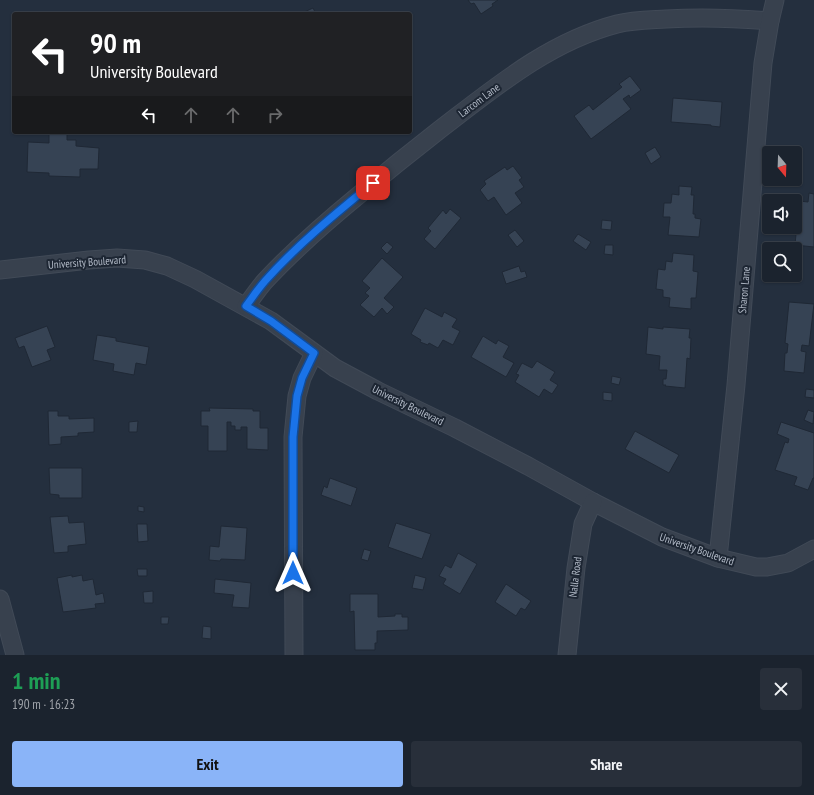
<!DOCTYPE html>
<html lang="en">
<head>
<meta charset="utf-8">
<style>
	body { margin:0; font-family:"PT Sans Narrow",sans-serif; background:#282f3a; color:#f1f3f6; height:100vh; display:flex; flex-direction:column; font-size:15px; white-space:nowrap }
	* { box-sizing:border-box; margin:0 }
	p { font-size:13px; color:#a0a4aa }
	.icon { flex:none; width:22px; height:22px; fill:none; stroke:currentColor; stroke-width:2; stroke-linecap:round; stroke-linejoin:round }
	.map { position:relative; height:655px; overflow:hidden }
	.details { display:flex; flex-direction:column; background:#1b232e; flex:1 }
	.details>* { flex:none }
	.hud { position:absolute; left:12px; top:12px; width:400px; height:122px; border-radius:4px; box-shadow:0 1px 3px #0004,0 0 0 1px #39404a; background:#202124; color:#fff; overflow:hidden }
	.needle { width:26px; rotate:161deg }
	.buttons { position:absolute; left:762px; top:146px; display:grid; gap:8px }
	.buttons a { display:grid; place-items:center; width:40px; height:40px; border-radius:4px; background:#1b232e; box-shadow:0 1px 3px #0004,0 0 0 1px #39404a; font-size:20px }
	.pin { position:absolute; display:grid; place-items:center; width:34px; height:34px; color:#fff; margin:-17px; border-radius:8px; box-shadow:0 2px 6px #0006 }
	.me { position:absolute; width:44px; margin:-22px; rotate:0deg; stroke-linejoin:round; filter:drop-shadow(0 0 3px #0008) }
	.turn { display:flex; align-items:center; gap:14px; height:84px; padding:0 12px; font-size:18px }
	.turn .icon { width:52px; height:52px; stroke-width:2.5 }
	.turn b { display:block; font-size:28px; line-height:34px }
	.lanes { display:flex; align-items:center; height:38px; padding:0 12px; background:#0003; justify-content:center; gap:20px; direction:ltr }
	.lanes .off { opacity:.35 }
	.round { display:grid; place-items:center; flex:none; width:42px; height:42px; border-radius:4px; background:#282f3a }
	.overview { display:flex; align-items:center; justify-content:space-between; height:68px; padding:0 12px }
	h1 { font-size:24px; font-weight:800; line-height:30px; color:#1e9e55 }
	.primary-button { display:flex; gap:8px; margin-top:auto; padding:8px 12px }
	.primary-button a { flex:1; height:46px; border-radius:4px; background:#8ab4f8; color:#111; font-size:16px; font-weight:800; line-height:46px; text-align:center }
	.primary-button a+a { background:#282f3a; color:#f1f3f6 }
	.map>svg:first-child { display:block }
	.building { fill:#364354; stroke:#1f2835 }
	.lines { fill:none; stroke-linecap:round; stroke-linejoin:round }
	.street-casing { stroke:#414a57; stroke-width:19 }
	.street { stroke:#38414e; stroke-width:17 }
	.route-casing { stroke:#114b97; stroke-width:10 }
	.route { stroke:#1a73e8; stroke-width:7 }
	.labels { text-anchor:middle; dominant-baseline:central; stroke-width:4; stroke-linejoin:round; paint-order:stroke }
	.street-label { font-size:11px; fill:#b4bcc9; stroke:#1d2633 }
</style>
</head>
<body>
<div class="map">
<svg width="814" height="655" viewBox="0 0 814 655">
	<rect width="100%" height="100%" fill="#242f3e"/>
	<g class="building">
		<path d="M468 0H498L492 4 493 6 481 14 474 3 471 4Z"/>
		<path d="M313 8 316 14H300Z"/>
		<path d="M630 76 641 90 630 98 629 95 623 99 631 109 591 139 574 116 589 105 593 110 622 87 619 84Z"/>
		<path d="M673 98 722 102 720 127 711 126V125L671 122Z"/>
		<path d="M49 132H67V140H76V146L99 148 98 169H80V177L49 176V173L27 172 28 142 49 143Z"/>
		<path d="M655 147 661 157 651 164 645 153Z"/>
		<path d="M513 166 522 178 519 180 524 187 515 193 522 203 506 215 494 197 488 201 480 190 486 184 484 181 505 167 507 170Z"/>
		<path d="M679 186 692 187 691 195H694L693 214H695V218L701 219 699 237 668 235 670 217H663L664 203H671L672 194 679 195Z"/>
		<path d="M809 193 814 194V247L795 245 799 201 808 202Z"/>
		<path d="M450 209 461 218 435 249 424 239 431 231 428 228 443 210 446 214Z"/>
		<path d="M602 220 612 221 611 230 601 229Z"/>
		<path d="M515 230 524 241 517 247 508 235Z"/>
		<path d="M578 234 591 242 586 250 573 241Z"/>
		<path d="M387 242 393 247 387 254 381 248Z"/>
		<path d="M605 245H613V255L604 254Z"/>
		<path d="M673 253 694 255 693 271 698 272 696 298H691V309L669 307 670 298 663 297V290L656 289 658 269 665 270 666 261 672 262Z"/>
		<path d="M382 258 403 277 384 298 394 307 387 314 382 308 374 317 360 305 369 296 365 293 370 288 362 281Z"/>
		<path d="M519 266 521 272 525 271 527 277 506 284 502 272Z"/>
		<path d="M789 302 814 304 809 346 802 345 801 351 806 352 804 373 784 371 785 353H787L788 344 785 343Z"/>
		<path d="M425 308 442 317 444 312 457 319 452 327 460 331 453 345 443 340 438 348 429 343 428 345 420 342 421 340 411 334Z"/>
		<path d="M47 326 55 347 47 350 51 360 32 367 24 346 19 348 15 338Z"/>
		<path d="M648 327 663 329V327L690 329 689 338H691L690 359 687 358 685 388 665 386 666 385H663V379H666L667 370H659L660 356 646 354Z"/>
		<path d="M97 335 116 338V341L149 347 146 365 136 363 134 375 113 371 114 364 93 360Z"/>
		<path d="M483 336 496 344 498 340 509 346 503 357 514 363 506 377 471 357Z"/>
		<path d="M537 361 555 372 550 380 558 385 552 394 544 389 539 397 515 382 519 375 516 374 522 363 532 368Z"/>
		<path d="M612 376 621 378 619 385 611 383Z"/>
		<path d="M806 389 814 390V398L805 397Z"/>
		<path d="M603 392 612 393V401L603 400Z"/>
		<path d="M209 408 253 409V411H260V428H268V450L247 449V427H241V430H235V426H231V422H227V451H208V426H201V411H210Z"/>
		<path d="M808 410 814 412 813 424 804 420Z"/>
		<path d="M48 411H58V416H69V419L94 418V432L78 433V436L61 437V444L49 445Z"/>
		<path d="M138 421 137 432H129V422Z"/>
		<path d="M781 422 814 433V478H813L808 490 794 485 797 477 775 470 785 442 788 443 789 439 777 434Z"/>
		<path d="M635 431 679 455 669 473 625 449Z"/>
		<path d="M49 468H82V498H59V495L50 494Z"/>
		<path d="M330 478 357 488 351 506 321 495 324 486 327 488Z"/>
		<path d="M138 506 144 507V512L138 511Z"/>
		<path d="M68 516 69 523 84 522 86 544 68 546V552L54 553 50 517Z"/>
		<path d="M396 523 431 534 422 559 388 547Z"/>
		<path d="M137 524H147L148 541 138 542Z"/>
		<path d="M221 526 247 528 245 560 221 559 220 561 209 560 210 546 219 547Z"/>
		<path d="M364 549 371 551 368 561 361 559Z"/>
		<path d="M458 553 477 564 460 594 443 584 446 579 439 576 445 565 451 568Z"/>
		<path d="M137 569H147V576H138Z"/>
		<path d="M72 575V577L82 575 83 581 93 579 96 595 103 593 105 603 95 604 96 608 63 612 57 578Z"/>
		<path d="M415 575 426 578 423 590 412 588Z"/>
		<path d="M215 579 251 583 249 608 232 607 234 595 214 593Z"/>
		<path d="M506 584 531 601 525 610 521 608 516 616 495 602Z"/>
		<path d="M153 591V603H144L143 592Z"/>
		<path d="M350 594H378V617L395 616V614H402V617H408V630L377 631V643H375V650H355L354 611 350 612Z"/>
		<path d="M161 617H169L168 624H161Z"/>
		<path d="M203 626 211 627V639L202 638Z"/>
	</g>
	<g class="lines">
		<defs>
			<g id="street">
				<path d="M0 270 89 260 117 258 145 260 167 266 195 279 271 321 335 368 378 391 455 428 528 466 593 502 662 537 718 558 756 567H767L788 563 814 549"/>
				<path d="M246 306C252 298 258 289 265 281 294 250 327 221 360 194 385 173 411 152 438 131 493 89 548 42 617 24 633 20 650 20 666 19 700 17 735 18 770 21"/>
				<path d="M718 558 736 385 763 63 770 21 775 0"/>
				<path d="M0 599 15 655"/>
				<path d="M294 655 293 437 297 396 302 378 314 353"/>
				<path d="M567 655 576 568 583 524 593 502"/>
			</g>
		</defs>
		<use href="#street" class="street-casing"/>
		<use href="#street" class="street"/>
	</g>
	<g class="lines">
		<defs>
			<path id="route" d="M293 573V437L297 396 302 378 314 353 271 321 246 306C252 298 258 289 265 281 297 245 335 214 373 183"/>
		</defs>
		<use href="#route" class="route-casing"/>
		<use href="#route" class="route"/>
	</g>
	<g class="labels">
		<g class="street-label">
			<text transform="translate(479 100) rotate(-37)">Larcom Lane</text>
			<text transform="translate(87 262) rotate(-4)">University Boulevard</text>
			<text transform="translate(744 290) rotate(-85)">Sharon Lane</text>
			<text transform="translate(408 405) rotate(26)">University Boulevard</text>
			<text transform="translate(697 549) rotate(19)">University Boulevard</text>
			<text transform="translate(575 577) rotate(-83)">Nalla Road</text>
		</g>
	</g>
</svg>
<div class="buttons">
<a><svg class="needle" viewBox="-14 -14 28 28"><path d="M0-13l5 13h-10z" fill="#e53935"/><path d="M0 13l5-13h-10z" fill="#a0a4aa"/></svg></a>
<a><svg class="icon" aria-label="sound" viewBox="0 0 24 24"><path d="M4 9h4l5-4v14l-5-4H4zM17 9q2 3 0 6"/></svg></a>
<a><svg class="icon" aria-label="search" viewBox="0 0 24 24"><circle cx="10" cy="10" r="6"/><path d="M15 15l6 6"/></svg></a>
</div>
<div class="pin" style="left:373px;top:183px;background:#d93025"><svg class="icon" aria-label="arrive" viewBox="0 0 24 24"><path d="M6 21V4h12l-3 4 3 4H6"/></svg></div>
<svg class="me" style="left:293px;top:573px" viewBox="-20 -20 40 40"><path d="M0-17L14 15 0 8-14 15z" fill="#1a73e8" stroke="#fff" stroke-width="4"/></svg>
<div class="hud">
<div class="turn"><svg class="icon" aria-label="left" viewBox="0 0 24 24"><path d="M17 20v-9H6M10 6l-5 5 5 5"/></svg><div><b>90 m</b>University Boulevard</div></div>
<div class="lanes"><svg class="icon" aria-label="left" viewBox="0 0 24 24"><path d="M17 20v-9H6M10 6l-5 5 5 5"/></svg><svg class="icon off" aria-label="ahead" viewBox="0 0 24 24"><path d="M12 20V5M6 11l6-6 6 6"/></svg><svg class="icon off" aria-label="ahead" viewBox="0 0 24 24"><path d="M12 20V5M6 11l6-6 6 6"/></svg><svg class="icon off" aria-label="right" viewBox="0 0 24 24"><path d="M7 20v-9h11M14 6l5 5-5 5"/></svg></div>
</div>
</div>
<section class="details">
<div class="overview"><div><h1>1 min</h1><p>190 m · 16:23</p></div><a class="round"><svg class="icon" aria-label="close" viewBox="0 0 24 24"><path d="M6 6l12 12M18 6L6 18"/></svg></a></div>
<div class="primary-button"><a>Exit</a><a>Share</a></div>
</section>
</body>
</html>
